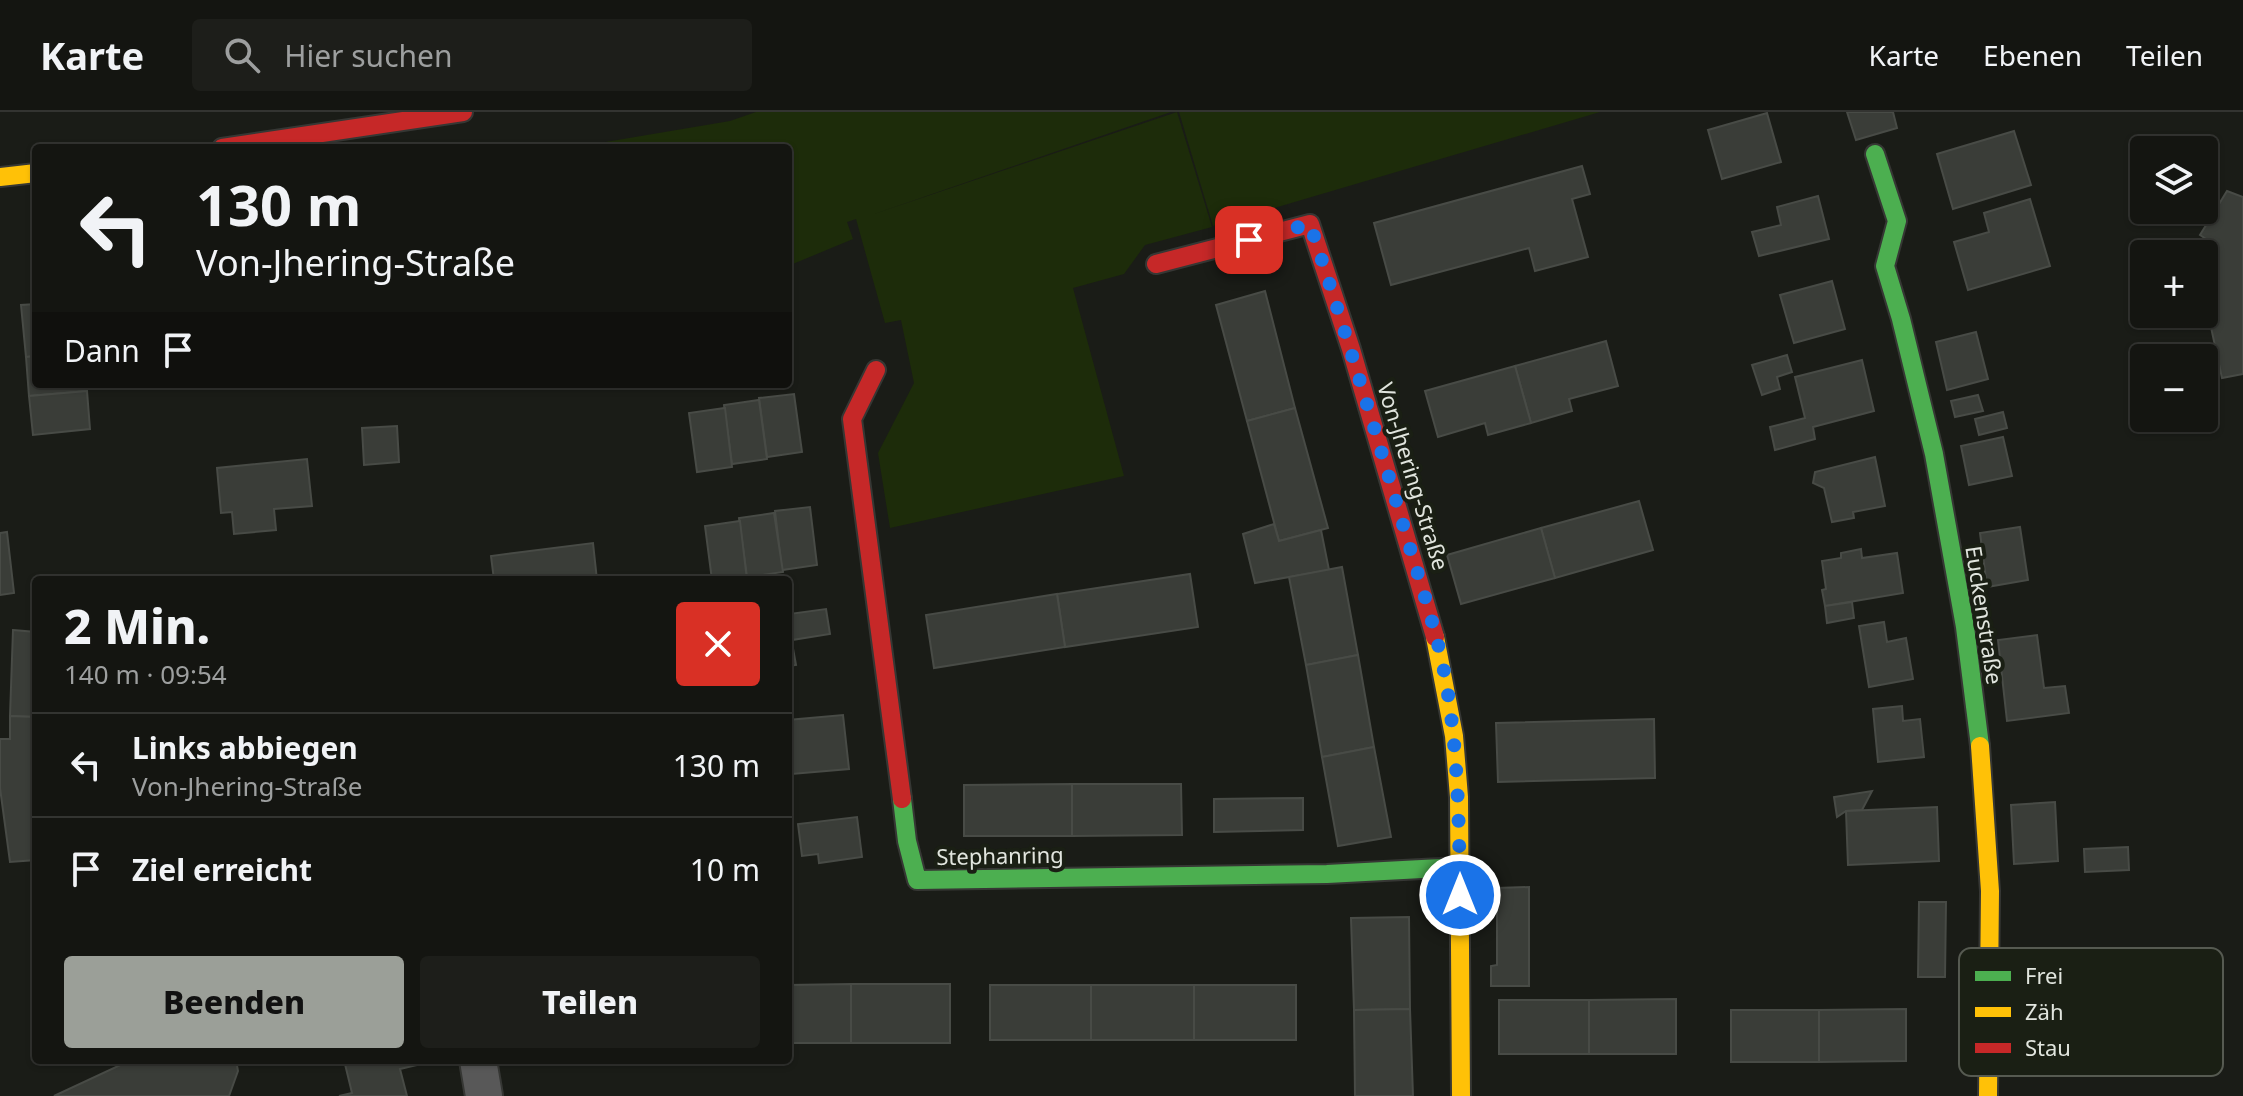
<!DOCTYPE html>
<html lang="de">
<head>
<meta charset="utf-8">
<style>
	body { margin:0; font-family:"Noto Sans",sans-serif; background:#1d1e1a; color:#f1f3f6; height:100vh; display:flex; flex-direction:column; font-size:30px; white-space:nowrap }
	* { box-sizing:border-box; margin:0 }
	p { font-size:26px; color:#9d9f9f }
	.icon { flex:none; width:44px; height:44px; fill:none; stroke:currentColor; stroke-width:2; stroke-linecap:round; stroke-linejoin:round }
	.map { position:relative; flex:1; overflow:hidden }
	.details { position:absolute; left:32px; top:464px; width:760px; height:488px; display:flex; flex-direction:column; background:#141511; border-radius:8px; box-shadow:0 2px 6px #0004,0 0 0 2px #333431 }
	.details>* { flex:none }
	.hud { position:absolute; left:32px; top:32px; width:760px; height:244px; border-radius:8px; box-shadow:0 2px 6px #0004,0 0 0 2px #333431; background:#141511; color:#f1f3f6; overflow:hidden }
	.buttons { position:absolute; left:2130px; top:24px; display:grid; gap:16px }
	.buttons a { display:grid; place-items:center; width:88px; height:88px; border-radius:8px; background:#141511; box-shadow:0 2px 6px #0004,0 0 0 2px #333431; font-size:40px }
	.pin { position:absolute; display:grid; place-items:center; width:68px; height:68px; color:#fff; margin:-34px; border-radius:16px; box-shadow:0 4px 12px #0006 }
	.me { position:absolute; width:88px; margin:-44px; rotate:0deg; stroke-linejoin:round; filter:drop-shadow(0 0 6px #0008) }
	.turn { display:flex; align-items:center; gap:28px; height:168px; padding:0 32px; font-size:36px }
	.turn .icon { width:104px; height:104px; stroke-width:2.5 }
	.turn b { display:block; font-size:56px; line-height:68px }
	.then { display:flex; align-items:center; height:76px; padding:0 32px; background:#0003; gap:16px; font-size:30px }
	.round { display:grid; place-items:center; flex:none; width:84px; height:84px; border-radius:8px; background:#1d1e1a }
	.headline { display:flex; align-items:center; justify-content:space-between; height:136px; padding:0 32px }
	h1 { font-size:48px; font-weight:800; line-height:60px }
	.action { display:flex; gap:16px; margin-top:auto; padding:16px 32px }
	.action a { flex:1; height:92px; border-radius:8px; background:#9b9f98; color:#111; font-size:32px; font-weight:800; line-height:92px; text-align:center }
	.action a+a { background:#1d1e1a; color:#f1f3f6 }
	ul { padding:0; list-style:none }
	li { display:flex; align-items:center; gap:24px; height:104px; padding:0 32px; border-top:2px solid #333431 }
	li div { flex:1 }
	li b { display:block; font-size:30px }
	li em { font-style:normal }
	header { display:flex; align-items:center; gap:48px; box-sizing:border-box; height:112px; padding:0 40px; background:#141511; border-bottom:2px solid #333431 }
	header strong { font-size:38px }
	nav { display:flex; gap:44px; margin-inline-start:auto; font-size:28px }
	.search { width:560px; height:72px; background:#1d1e1a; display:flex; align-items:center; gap:20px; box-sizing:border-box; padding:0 28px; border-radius:8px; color:#9d9f9f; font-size:30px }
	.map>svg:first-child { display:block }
	.green { fill:#1d2c0a }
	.building { fill:#3a3d38; stroke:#484b46; stroke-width:2 }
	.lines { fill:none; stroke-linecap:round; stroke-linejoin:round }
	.street-casing { stroke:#363734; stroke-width:40 }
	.fast-casing { stroke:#363734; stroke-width:22 }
	.slow-casing { stroke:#363734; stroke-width:22 }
	.jam-casing { stroke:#363734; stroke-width:22 }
	.street { stroke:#585858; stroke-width:36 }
	.fast { stroke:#4caf50; stroke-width:18 }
	.slow { stroke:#ffc107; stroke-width:18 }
	.jam { stroke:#c62828; stroke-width:18 }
	.route { stroke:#1a73e8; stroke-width:14; stroke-dasharray:0 25.2 }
	.labels { text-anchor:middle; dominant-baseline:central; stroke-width:8; stroke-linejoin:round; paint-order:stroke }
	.street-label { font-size:22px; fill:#e1e5de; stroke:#1a1f14 }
	.key { fill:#1a1f14; stroke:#565a51; stroke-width:2 }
	.key-label { font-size:22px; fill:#e1e5de }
</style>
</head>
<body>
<header>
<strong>Karte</strong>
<div class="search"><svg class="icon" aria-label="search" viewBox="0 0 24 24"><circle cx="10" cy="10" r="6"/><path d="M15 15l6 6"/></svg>Hier suchen</div>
<nav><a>Karte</a><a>Ebenen</a><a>Teilen</a></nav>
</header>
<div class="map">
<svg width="2243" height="984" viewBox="0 0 2243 984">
	<rect width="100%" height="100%" fill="#1a1c17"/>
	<g class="green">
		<path d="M756 0H1171L871 103 1177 0 1212 115 1145 133 1124 162 1073 176 1124 364 890 416 878 341 914 271 901 208 885 211 856 107 847 110 853 127 788 154V36H570L730 9Z"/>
		<path d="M1179 0H1600L1213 114Z"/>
	</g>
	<g class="building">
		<path d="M1847 0H1893L1897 16 1856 28Z"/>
		<path d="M1767 1 1781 50 1722 67 1708 18Z"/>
		<path d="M2014 19 2031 73 1953 97 1937 42Z"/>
		<path d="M1582 54 1590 82 1572 87 1588 145 1535 159 1529 136 1391 173 1374 111Z"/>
		<path d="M2227 79 2243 85V262L2222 266 2204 183 2203 142 2212 131 2200 123Z"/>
		<path d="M1818 84 1829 127 1759 144 1752 120 1781 113 1777 95Z"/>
		<path d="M2030 87 2050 154 1968 178 1954 130 1989 120 1984 101Z"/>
		<path d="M1832 169 1845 217 1794 231 1780 183Z"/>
		<path d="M1265 179 1295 296 1247 309 1216 193Z"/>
		<path d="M36 192V244L26 245 21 193Z"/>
		<path d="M1976 220 1988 267 1947 278 1936 230Z"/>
		<path d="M1606 229 1618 274 1569 287 1572 299 1531 311 1515 254Z"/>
		<path d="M1787 243 1792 260 1777 265 1780 277 1762 283 1752 253Z"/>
		<path d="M36 244V272H86L87 279 29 284 26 245Z"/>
		<path d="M1862 248 1874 299 1813 315 1815 327 1775 338 1770 315 1805 306 1795 265Z"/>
		<path d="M1515 254 1531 311 1488 323 1485 311 1438 325 1425 279Z"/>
		<path d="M87 279 90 317 33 323 29 284Z"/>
		<path d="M794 282 802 340 767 345 759 286Z"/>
		<path d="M1978 283 1983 299 1955 305 1951 289Z"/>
		<path d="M759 288 767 347 732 352 724 293Z"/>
		<path d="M725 296 732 355 697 360 689 301Z"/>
		<path d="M1295 296 1328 416 1279 429 1247 309Z"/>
		<path d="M2003 300 2007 316 1979 323 1975 307Z"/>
		<path d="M397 314 399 350 364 353 362 316Z"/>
		<path d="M2003 325 2012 364 1969 373 1961 334Z"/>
		<path d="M1875 345 1885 394 1853 400 1854 406 1832 410 1824 376 1813 371 1815 360Z"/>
		<path d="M307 347 312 394 274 397 276 418 234 422 232 400 221 401 217 356Z"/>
		<path d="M1639 389 1653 438 1555 466 1541 416Z"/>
		<path d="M810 395 817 453 782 458 775 399Z"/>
		<path d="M774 401 783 460 747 465 739 406Z"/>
		<path d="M740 409 747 468H712L705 414Z"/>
		<path d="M1274 412 1279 429 1321 418 1329 458 1255 471 1243 422Z"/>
		<path d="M2020 415 2028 468 1987 475 1980 421Z"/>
		<path d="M1541 416 1555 466 1461 492 1447 443Z"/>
		<path d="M7 420 14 481 0 483V421Z"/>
		<path d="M593 431 597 468H494L491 444Z"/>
		<path d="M1861 437 1862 446 1897 441 1903 481 1825 494 1822 478 1826 477 1822 449 1841 446V441Z"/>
		<path d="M1342 455 1358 543 1306 553 1289 465Z"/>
		<path d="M1190 462 1198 515 1065 535 1057 482Z"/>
		<path d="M1057 482 1065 535 934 556 926 503Z"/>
		<path d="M1852 490 1854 506 1827 511 1825 494Z"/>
		<path d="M826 497 830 522 792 528 789 502Z"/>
		<path d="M788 509 796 553 788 554Z"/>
		<path d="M1884 510 1887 530 1906 526 1913 567 1869 575 1859 514Z"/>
		<path d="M13 518 36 520V605L10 604Z"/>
		<path d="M2037 523 2044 576 2065 574 2069 601 2007 609 1998 528Z"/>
		<path d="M1358 543 1374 635 1322 645 1306 553Z"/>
		<path d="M1902 594 1903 609 1920 607 1924 645 1878 650 1873 597Z"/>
		<path d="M843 603 849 657 792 662 788 608Z"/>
		<path d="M10 604 36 605V748L10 750 0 676V627H10Z"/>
		<path d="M1654 607 1655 666 1498 670 1496 611Z"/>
		<path d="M1374 635 1391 725 1338 734 1322 645Z"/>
		<path d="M1072 672V724H964V673Z"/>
		<path d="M1072 672H1181L1182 723 1072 724Z"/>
		<path d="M1872 679 1862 698 1846 699 1837 705 1834 685Z"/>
		<path d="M1303 686V718L1214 720V687Z"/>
		<path d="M2055 690 2058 749 2014 752 2011 693Z"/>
		<path d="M1937 695 1939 749 1848 753 1846 699Z"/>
		<path d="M857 705 862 745 819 751 818 742 802 744 798 712Z"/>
		<path d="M2128 735 2129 758 2085 760 2084 737Z"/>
		<path d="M1529 775V874H1491V854L1497 853V776Z"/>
		<path d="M1919 790H1946L1945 865H1918Z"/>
		<path d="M1409 805 1410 897 1354 898 1351 806Z"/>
		<rect x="851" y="872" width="99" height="59"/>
		<path d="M851 872V931H788V873Z"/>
		<rect x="990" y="873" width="101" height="55"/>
		<rect x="1091" y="873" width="103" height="55"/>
		<rect x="1194" y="873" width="102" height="55"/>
		<path d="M1676 887V942H1589V888Z"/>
		<rect x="1499" y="888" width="90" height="54"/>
		<path d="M1410 897 1413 984H1355L1354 898Z"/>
		<path d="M1906 897V949L1819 950V898Z"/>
		<rect x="1731" y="898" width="88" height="52"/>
		<path d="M131 948H236L238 959 229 984H54Z"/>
		<path d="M344 948H416L417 953 400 957 407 984H339L352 981Z"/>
	</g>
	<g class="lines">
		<defs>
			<path id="street" d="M478 948 484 984"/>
			<g id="fast">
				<path d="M1875 42 1897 109 1885 154 1901 207 1934 342 1965 515 1980 634"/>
				<path d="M902 687 907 729 917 768 1327 762 1460 755"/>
			</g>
			<g id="slow">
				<path d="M0 65 36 61"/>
				<path d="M1435 525 1454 624 1459 685 1461 984"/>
				<path d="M1980 634 1990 779 1988 984"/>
			</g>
			<g id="jam">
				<path d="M222 36 463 0"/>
				<path d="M1156 152 1310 112 1351 237 1435 525"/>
				<path d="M876 258 852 307 902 687"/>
			</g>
		</defs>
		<use href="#street" class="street-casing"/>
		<use href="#fast" class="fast-casing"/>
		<use href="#slow" class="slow-casing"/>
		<use href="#jam" class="jam-casing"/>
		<use href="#street" class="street"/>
		<use href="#fast" class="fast"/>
		<use href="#slow" class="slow"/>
		<use href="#jam" class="jam"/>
	</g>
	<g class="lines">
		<path class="route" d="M1249 128 1310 112C1342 208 1371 305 1400 402 1414 452 1432 502 1443 554 1458 629 1459 706 1460 783"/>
	</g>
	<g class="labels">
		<g class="street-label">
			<text transform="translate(1414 364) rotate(73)">Von-Jhering-Straße</text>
			<text transform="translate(1985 503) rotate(81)">Euckenstraße</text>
			<text transform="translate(1000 743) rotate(-1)">Stephanring</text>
		</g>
	</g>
	<rect x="1959" y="836" width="264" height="128" rx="12" class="key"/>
	<rect x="1975" y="859" width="36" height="10" fill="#4caf50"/>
	<rect x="1975" y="895" width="36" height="10" fill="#ffc107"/>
	<rect x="1975" y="931" width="36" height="10" fill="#c62828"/>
	<g class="key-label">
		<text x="2025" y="872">Frei</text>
		<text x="2025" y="908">Zäh</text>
		<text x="2025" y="944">Stau</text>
	</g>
</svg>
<div class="buttons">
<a><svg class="icon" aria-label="layers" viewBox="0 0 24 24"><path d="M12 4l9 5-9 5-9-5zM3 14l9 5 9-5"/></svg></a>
<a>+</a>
<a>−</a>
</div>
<div class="pin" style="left:1249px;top:128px;background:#d93025"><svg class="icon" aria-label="arrive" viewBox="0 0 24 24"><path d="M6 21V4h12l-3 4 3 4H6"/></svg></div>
<svg class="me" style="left:1460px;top:783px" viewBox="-20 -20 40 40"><circle r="17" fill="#1a73e8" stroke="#fff" stroke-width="3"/><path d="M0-11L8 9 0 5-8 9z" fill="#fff"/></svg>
<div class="hud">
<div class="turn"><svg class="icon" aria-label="left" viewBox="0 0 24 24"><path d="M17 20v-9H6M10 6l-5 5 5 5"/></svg><div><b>130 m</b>Von-Jhering-Straße</div></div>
<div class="then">Dann<svg class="icon" aria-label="arrive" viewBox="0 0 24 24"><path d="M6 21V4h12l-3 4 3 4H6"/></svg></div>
</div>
<section class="details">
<div class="headline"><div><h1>2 Min.</h1><p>140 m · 09:54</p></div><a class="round" style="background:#d93025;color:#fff"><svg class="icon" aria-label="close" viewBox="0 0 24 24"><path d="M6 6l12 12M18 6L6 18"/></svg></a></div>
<ul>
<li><svg class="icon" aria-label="left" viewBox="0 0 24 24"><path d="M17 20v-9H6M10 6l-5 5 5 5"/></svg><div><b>Links abbiegen</b><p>Von-Jhering-Straße</p></div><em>130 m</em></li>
<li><svg class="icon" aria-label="arrive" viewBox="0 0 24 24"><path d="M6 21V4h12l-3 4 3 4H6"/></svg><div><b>Ziel erreicht</b></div><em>10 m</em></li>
</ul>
<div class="action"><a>Beenden</a><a>Teilen</a></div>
</section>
</div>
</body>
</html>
